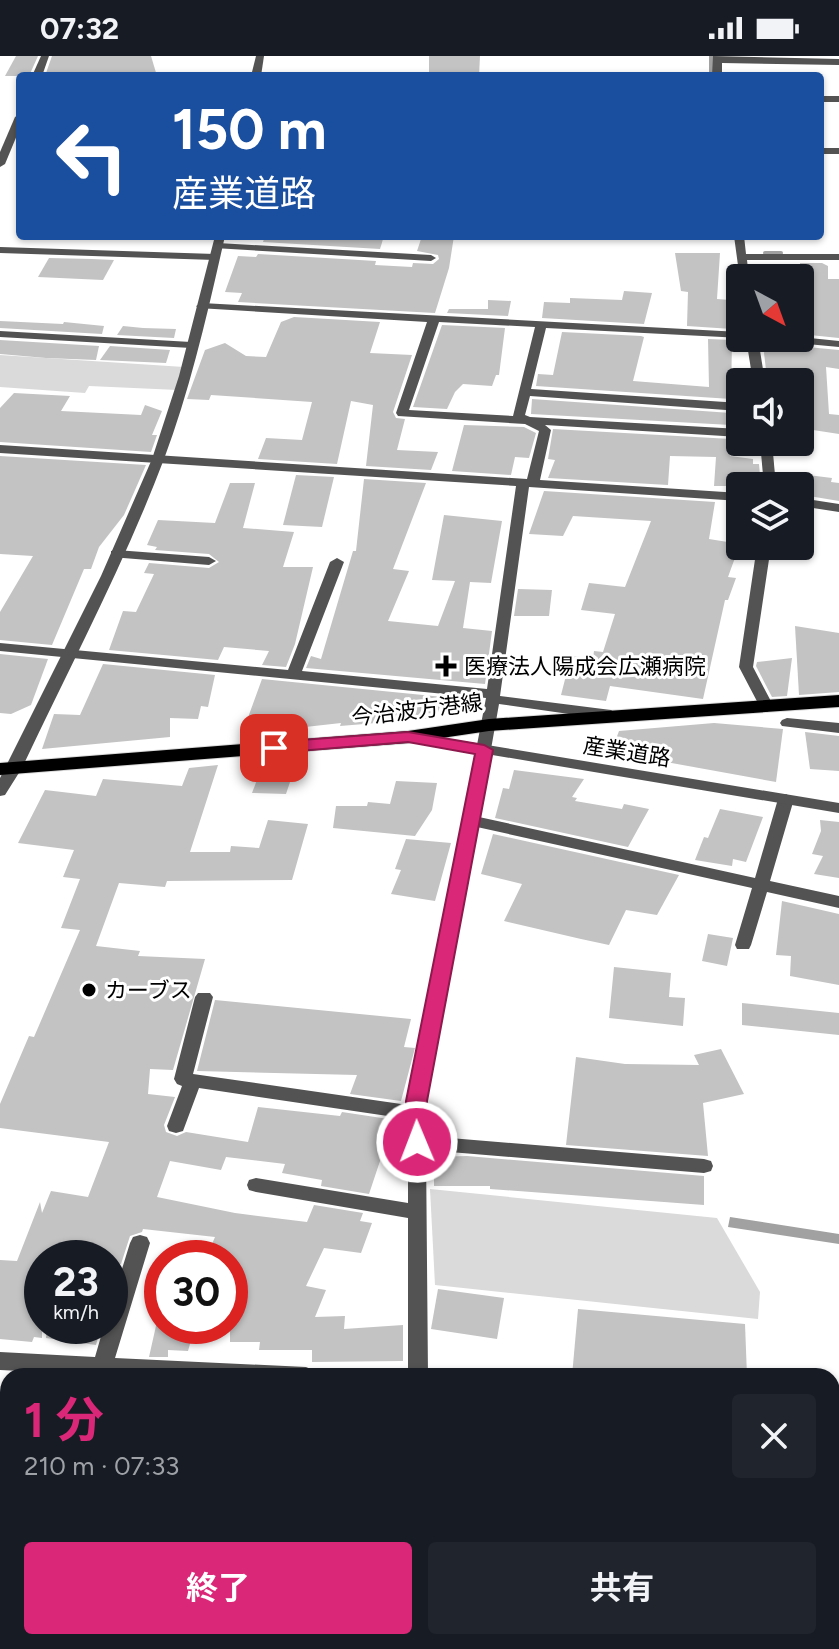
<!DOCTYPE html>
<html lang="ja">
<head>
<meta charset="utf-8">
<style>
	body { margin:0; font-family:Figtree,"Noto Sans JP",sans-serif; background:#20242c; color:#f1f3f6; height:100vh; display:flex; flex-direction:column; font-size:30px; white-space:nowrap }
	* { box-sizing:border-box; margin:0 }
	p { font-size:26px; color:#9ea1a6 }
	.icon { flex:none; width:44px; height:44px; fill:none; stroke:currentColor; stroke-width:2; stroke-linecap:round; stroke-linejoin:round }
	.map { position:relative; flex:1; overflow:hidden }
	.drawer { position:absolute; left:0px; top:1312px; width:840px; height:282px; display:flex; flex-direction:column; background:#171b24; border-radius:24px 24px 0 0; box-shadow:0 2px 6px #0004 }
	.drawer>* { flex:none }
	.banner { position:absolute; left:16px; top:16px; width:808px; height:168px; border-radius:8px; box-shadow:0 2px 6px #0004; background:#1a4fa0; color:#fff; overflow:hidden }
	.needle { width:52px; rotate:139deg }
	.fabs { position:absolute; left:726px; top:208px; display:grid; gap:16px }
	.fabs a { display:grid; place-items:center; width:88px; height:88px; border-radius:8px; background:#171b24; box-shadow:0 2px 6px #0004; font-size:40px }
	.speed { position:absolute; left:24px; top:1184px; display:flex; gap:16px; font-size:40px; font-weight:700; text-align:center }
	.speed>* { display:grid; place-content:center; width:104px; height:104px; border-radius:50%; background:#171b24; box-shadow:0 2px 6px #0004; line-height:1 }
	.speed small { font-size:20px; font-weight:400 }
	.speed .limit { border:12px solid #d22; background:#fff; color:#111 }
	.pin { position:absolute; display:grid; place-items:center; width:68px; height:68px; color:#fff; margin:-34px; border-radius:16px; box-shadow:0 4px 12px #0006 }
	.me { position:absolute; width:88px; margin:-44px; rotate:359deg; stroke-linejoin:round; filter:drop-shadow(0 0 6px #0008) }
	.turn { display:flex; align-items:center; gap:28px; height:168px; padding:0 24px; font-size:36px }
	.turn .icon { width:104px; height:104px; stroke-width:2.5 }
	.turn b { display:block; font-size:56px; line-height:68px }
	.round { display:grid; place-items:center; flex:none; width:84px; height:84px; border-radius:8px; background:#20242c }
	.headline { display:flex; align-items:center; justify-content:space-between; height:136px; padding:0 24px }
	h1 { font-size:48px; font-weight:700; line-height:60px; color:#db2777 }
	.action { display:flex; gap:16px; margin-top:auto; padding:16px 24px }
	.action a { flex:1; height:92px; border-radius:8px; background:#db2777; color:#fff; font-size:32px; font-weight:700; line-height:92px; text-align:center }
	.action a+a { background:#20242c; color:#f1f3f6 }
	.status { display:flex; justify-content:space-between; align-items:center; height:56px; padding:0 40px; background:#171b24; direction:ltr }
	.status svg { height:22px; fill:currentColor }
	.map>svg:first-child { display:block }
	.green { fill:#dadada }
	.water { fill:#a1a1a1 }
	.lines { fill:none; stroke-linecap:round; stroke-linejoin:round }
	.stream { stroke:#a1a1a1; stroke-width:4 }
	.building { fill:#c3c3c3 }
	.primary-casing { stroke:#dbdbdb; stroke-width:2 }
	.minor { fill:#535353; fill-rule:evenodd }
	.tertiary { fill:#535353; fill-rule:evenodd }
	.primary { fill:#000; fill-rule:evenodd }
	.route { fill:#db2777; stroke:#8e194d; stroke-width:2 }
	.poi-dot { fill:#000; stroke:#fff; stroke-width:3 }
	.labels { text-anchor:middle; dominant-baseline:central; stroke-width:6; stroke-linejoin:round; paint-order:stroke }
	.poi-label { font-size:22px; fill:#000; stroke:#fff; text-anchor:start }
	.street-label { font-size:22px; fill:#000; stroke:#fff }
</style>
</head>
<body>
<div class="status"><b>07:32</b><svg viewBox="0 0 49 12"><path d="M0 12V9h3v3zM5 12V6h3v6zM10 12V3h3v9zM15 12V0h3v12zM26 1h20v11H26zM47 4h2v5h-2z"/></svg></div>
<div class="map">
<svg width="839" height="1593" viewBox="0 0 839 1593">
	<rect width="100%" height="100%" fill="#fff"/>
	<g class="green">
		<path d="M0 299 184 311 178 334 89 330 85 337 0 331Z"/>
		<path d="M430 1133 717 1162 760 1236 758 1263 435 1229Z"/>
	</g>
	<path class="water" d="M730 1161 839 1178V1188L728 1171Z"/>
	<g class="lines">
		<g class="stream">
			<path d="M711 0V20"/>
			<path d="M765 197H781"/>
		</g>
	</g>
	<g class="building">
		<path d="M16 0H38L29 20H5Z"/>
		<path d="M52 0H151L157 20H45Z"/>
		<path d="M429 0H480L479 20H429Z"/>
		<path d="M265 180H384L380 193 263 186Z"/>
		<path d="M422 180H454L449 212 435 257 238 246 242 237 225 236 238 200 256 201 258 198 376 205 375 209 412 211 413 207 433 208 439 203 438 199 417 195Z"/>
		<path d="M675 197H720L717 243 730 244 729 264H732V273L687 270 688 236 681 235Z"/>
		<path d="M49 202 92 203 114 204 103 224 38 221Z"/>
		<path d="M800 207H822L828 210V223H839V282L800 278Z"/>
		<path d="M624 235 652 237 644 268 542 262 544 246 570 247V242L622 244Z"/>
		<path d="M488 244 511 245 508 260 447 257 449 253H488Z"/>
		<path d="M294 261 380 266 370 297 412 299 393 356 396 362 405 363 397 394 438 396 431 414 366 410 373 349 351 345 337 408 258 403 266 382 302 384 312 346 211 339 209 344 187 343 205 294 225 287 246 300 266 301 281 266Z"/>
		<path d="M0 265 63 268 64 266 104 270 102 278 0 272Z"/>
		<path d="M442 269 505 272 499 319H496L492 330 463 328 455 336 447 353 413 351Z"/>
		<path d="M123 270 143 272 176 273 174 282 117 279Z"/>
		<path d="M562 276 641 280 644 281 633 325 709 331 708 283 732 284 731 343 536 330 538 318 553 319Z"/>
		<path d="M0 284 99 290 96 304 46 302 0 298Z"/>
		<path d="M767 284 775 288 839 294V313L826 311 829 358 839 359V378L800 372V326H782V317L766 314 764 297Z"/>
		<path d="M110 290 170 294 166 307 100 304Z"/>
		<path d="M14 337 70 340 61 355 141 359 145 349 162 355 152 379H157L151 396 0 386V352Z"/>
		<path d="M532 343 731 357V369L531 358Z"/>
		<path d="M464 369 524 371 536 377 529 402 515 401 511 419 452 415Z"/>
		<path d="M553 373 731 383 730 400 753 403V408H759L761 430H714L716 401 670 400 668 429 548 422 555 404 548 403Z"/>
		<path d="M0 400 146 409 124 459 99 491 91 513H84L52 589 0 584V556L33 500 0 498Z"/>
		<path d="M296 419 334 421 322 471 283 469Z"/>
		<path d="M808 419 832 422 831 426 839 427V445L803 439Z"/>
		<path d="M364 423 426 427 393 513 409 515 388 565 438 570 455 525 432 524 444 459 502 465 491 527 470 526 463 572 492 575 485 628 306 612 311 600 321 603 353 495H356Z"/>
		<path d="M230 427H255L243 472 294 476 283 511H313L295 588 286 611 262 609 269 595 224 591 218 604 109 594 123 555 136 556 154 518 144 517 149 507 209 512 219 506 209 498 155 494 157 491 147 489 158 464 215 467Z"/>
		<path d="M544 435 715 446 709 483 740 488 728 521 736 522 728 544H725L703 643 610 630 606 645 561 639 571 600 593 602 594 595 603 596 615 558 581 554 589 527 625 531 651 465 573 460 563 480 529 478Z"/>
		<path d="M518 533 552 534 549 560H514Z"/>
		<path d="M795 570 839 577V636L799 639Z"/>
		<path d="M0 598 48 603 31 649 11 658 0 657Z"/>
		<path d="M792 602 787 640 772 641 756 610 757 606Z"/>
		<path d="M103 608 215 619 208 651 201 650 198 663 170 662V681L42 693 54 658 80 659Z"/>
		<path d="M262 623 443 641 436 662 340 670 341 667 242 678Z"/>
		<path d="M714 667 783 673 776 726 611 696 619 675Z"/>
		<path d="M805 676 839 680V715L810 713Z"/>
		<path d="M218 709 190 796H230L231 790 259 792 268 764 308 768 292 824 167 825 165 831 119 827 96 890 140 895 138 900 205 903 173 1014 150 1013 148 1038 175 1041 164 1069 166 1076 177 1080 186 1076 248 1086 258 1051 340 1060 342 1056 395 1064 393 1069H396L390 1091 385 1090 369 1138 321 1130 322 1124 282 1117 285 1108 226 1101 221 1114 170 1105 157 1141 235 1157 307 1166 314 1149 363 1157 360 1165 372 1167 361 1197 324 1192 306 1230 326 1234 315 1261 345 1260 344 1273 403 1269V1305L312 1306V1294H259L260 1286H230V1202H206L215 1181 143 1173 142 1176 130 1180 121 1208 110 1206V1202H77L42 1197V1282L34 1281 32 1286 0 1283V1204L17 1205 40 1146 42 1157 51 1135 88 1141 109 1086 0 1072V1048L29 980 34 981 80 874 61 872 80 823 63 821 74 794 18 787 45 734 96 740 103 723 182 730 189 712Z"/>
		<path d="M262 711 294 714 286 738 252 737Z"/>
		<path d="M514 714 584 723 572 741 577 742 575 745 622 753 624 748 649 753 628 791 495 762 503 732 509 733Z"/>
		<path d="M396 725 437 727 432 754 415 780 333 772 336 750H367L368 746 390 748Z"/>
		<path d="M720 753 763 761 746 806 733 803 732 810 695 804 704 781 708 782Z"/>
		<path d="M820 764 839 766V822L814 818 823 800 812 798 821 775Z"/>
		<path d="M493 778 679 819 657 859 626 854 609 889 581 883 504 865 522 828 481 818Z"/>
		<path d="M406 783 451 787 435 845 391 838 401 814 395 813Z"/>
		<path d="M782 845 839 858V929L790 920 791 900 776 899Z"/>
		<path d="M708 878 733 882 727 910 702 905Z"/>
		<path d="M614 911 671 917 669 941 685 942 683 970 609 962Z"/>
		<path d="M215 944 411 963 404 991 415 992 401 1045 350 1038 357 1019 197 1015Z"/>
		<path d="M742 947 839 957V979L742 969Z"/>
		<path d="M721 993 744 1038 703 1047 708 1100 566 1089 576 1001 625 1008 699 1009 694 999Z"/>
		<path d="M467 1100 704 1120V1149L490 1133V1130H434V1101Z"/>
		<path d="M438 1233 504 1242 497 1283 431 1273Z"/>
		<path d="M160 1252 162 1270H195L188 1295 168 1294V1301H149Z"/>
		<path d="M578 1253 745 1268 747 1320H572Z"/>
		<path d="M47 1270H101L96 1289 46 1282Z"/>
	</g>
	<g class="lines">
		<defs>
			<path id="primary" d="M839 639V651L489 675 408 687 0 719V707L408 675 489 663Z"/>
		</defs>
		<use href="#primary" class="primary-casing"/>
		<g class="minor">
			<path d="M41 0H49L42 20H32Z"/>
			<path d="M713 0 839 3V9L722 7V20H712Z"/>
			<rect x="820" y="40" width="19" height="6"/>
			<path d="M20 58V72L5 108 0 111V96L15 61Z"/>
			<rect x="820" y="92" width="19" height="6"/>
			<path d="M734 180H744L746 198H839V204H747L749 222H740V224Z"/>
			<path d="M218 187 431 199 436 202 431 205 214 192 213 190Z"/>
			<path d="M0 191 215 198 220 201 215 204 0 197Z"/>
			<path d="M202 247 740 276 742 282 546 272 531 333 740 347V355L530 340 525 359 530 361 740 373V381L545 369 551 374 540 424 740 437V445L529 431 500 640 611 654 618 659 611 664 499 648 479 761 755 822 778 743 786 738 794 743 770 825 839 840V852L767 836 751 889 749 893H737L735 889 752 832 477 771 426 1045V1080L704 1103 711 1105 713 1110 711 1115 704 1117 426 1094 428 1320H408V1162L256 1136 249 1134 247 1129 249 1124 256 1122 408 1147V1063L199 1032 183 1075 176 1077 169 1075 167 1070 182 1030 177 1028 174 1023 195 941 198 937H210L213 941 193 1018 408 1049 486 642 0 595V587L288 614 330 506 337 502 344 506 302 615 487 633 516 430 0 397V389L527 423 539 375 525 368 398 360 396 357 427 266 198 252 196 250ZM439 266 535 271 513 360 409 354Z"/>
			<path d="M0 275 191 286 197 289 191 292 0 281Z"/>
			<path d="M800 281 839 285V291L775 285 769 282Z"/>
			<path d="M746 282H758L765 326H753Z"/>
			<path d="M760 386H772L776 430H764Z"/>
			<path d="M800 442 839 448V456L800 450Z"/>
			<path d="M757 490H771L753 611 774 651 767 656 760 651 739 611Z"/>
			<path d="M116 494 209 501 216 505 209 509 111 501V495Z"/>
			<path d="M787 662 839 667V677L782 670 780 667 782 664Z"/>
			<path d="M140 1179 147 1181 150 1187 115 1302 306 1311 313 1314 316 1320H126L0 1314V1296L95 1301 104 1270H110V1252L130 1187 133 1181Z"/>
			<path d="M832 1381 839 1382V1400L832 1399Z"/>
			<path d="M388 1586H410V1593H386Z"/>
		</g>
		<g class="tertiary">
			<path d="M256 0H264L261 20H251Z"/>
			<path d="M215 180H225C208 255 191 331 164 403 124 509 70 610 22 712L5 739 0 740V722L101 520 152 403 179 320Z"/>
			<path d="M408 676 839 747V757L403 684 401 681 403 678Z"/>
		</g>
		<use href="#primary" class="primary"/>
	</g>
	<path class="route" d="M408 676 484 689 493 694 427 1045 428 1086 424 1091H410L406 1086V1045L475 698 408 686 274 697 265 692 274 686Z"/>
	<g class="poi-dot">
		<path d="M442 598h8v8h8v8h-8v8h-8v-8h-8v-8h8z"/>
		<circle cx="89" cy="934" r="8"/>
	</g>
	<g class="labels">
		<g class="poi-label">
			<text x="464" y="610">医療法人陽成会広瀬病院</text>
			<text x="105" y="934">カーブス</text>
		</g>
		<g class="street-label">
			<text transform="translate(417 654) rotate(-7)">今治波方港線</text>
			<text transform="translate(627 696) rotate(9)">産業道路</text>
		</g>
	</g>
</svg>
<div class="fabs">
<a><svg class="needle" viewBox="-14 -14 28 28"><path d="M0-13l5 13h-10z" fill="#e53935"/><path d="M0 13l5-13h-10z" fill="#9ea1a6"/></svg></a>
<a><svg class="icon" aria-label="sound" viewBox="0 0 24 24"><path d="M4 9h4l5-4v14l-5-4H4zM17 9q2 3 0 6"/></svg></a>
<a><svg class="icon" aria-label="layers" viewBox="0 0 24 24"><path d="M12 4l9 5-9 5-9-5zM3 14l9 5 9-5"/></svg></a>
</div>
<div class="speed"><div>23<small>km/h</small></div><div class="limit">30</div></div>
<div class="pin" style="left:274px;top:692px;background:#d93025"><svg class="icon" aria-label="arrive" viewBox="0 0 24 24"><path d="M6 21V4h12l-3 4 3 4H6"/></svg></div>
<svg class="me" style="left:417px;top:1086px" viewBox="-20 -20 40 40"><circle r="17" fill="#db2777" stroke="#fff" stroke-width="3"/><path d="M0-11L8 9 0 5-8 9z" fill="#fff"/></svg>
<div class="banner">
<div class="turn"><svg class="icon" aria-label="left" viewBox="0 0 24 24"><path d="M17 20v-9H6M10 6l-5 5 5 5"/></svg><div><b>150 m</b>産業道路</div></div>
</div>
<section class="drawer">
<div class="headline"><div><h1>1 分</h1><p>210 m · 07:33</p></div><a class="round"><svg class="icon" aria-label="close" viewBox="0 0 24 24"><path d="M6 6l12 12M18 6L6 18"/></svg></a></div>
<div class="action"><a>終了</a><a>共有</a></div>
</section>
</div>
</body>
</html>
